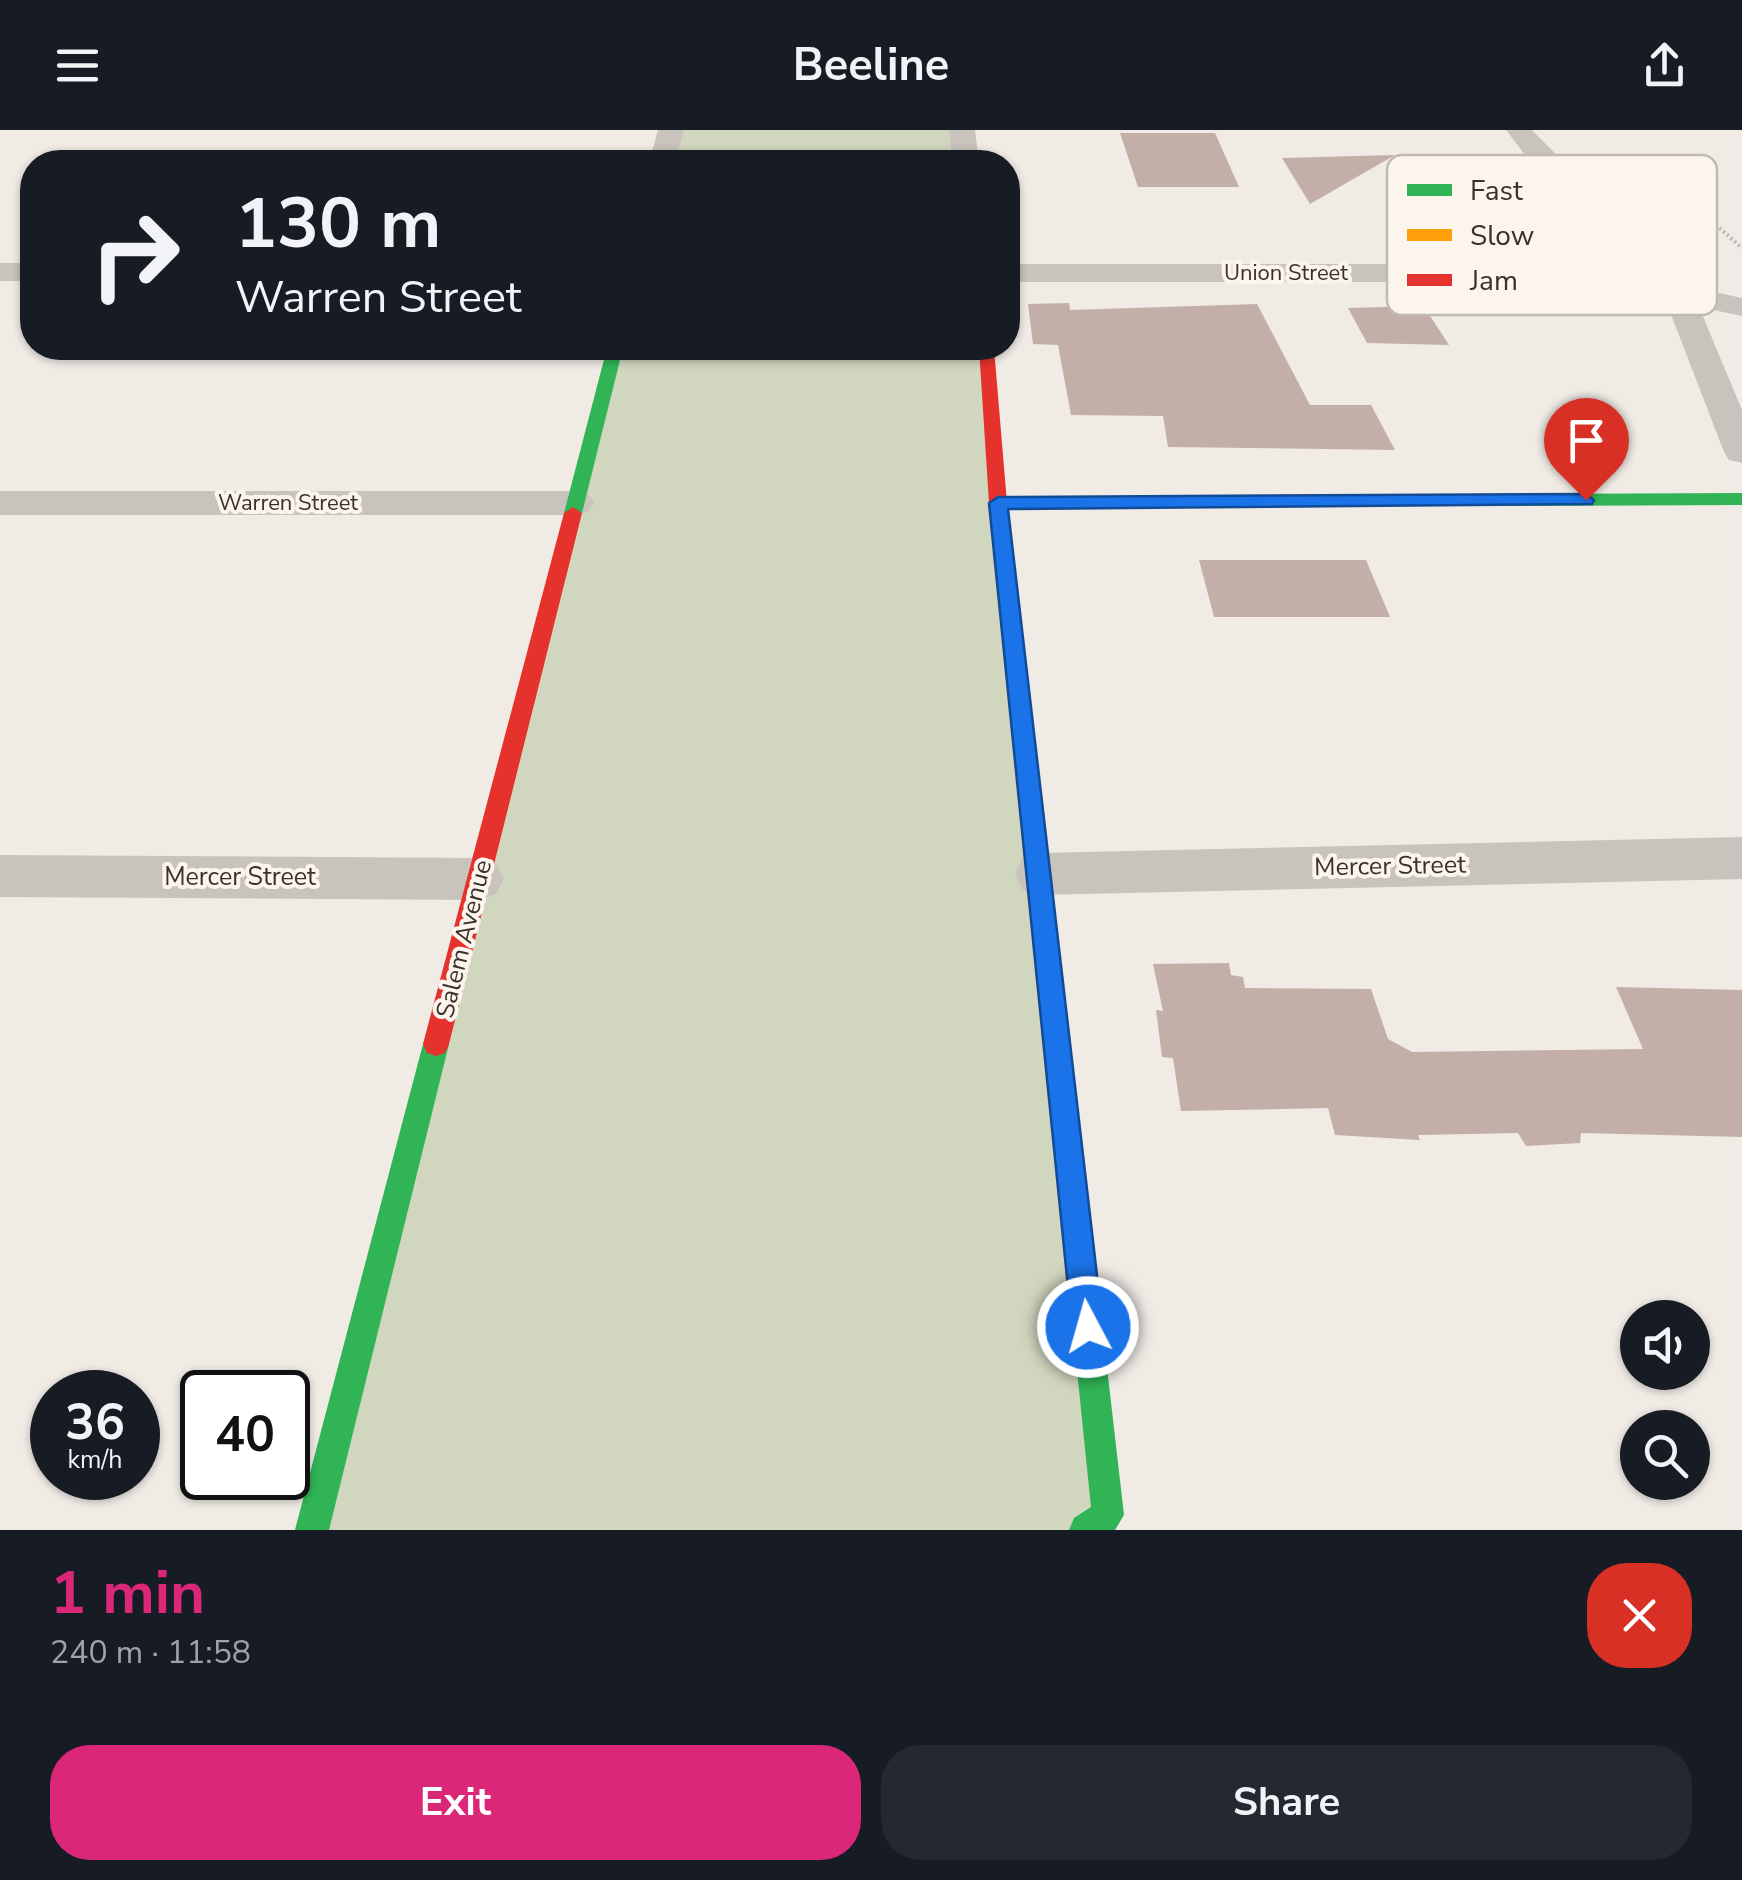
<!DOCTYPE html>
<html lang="en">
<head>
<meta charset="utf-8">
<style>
	body { margin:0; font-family:"Nunito Sans",sans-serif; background:#242831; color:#f1f3f6; height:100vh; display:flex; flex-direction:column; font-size:38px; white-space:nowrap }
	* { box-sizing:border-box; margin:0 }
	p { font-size:32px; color:#9ea1a6 }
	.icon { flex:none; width:55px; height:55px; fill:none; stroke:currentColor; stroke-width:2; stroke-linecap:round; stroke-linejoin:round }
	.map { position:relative; height:1400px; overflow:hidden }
	.drawer { display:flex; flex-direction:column; background:#171b24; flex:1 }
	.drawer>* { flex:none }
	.guide { position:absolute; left:20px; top:20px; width:1000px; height:210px; border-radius:40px; box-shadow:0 2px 8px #0004; background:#171b24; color:#f1f3f6; overflow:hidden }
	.controls { position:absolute; left:1620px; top:1170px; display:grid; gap:20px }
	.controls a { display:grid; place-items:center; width:90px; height:90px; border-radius:50%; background:#171b24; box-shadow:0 2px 8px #0004; font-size:50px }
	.speed { position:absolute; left:30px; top:1240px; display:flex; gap:20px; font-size:50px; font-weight:700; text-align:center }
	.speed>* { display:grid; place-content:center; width:130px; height:130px; border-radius:50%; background:#171b24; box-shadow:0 2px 8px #0004; line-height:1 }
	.speed small { font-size:25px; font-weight:400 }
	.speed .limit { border:5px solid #111; border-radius:15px; background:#fff; color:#111 }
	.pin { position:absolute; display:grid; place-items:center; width:85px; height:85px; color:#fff; margin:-102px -42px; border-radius:50% 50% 50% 0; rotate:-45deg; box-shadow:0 0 10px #0007 }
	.pin .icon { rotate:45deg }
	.me { position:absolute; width:110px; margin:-55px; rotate:354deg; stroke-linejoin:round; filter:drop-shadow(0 0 8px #0008) }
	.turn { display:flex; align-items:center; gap:35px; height:210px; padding:0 50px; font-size:45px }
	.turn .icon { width:130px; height:130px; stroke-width:2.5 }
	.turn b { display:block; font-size:70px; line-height:85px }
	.round { display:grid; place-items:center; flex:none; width:105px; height:105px; border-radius:40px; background:#242831 }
	.overview { display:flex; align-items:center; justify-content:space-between; height:170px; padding:0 50px }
	h1 { font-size:60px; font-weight:700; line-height:75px; color:#db2777 }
	.button { display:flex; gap:20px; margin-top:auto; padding:20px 50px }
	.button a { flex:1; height:115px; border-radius:40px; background:#db2777; color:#fff; font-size:40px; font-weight:700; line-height:115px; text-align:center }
	.button a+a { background:#242831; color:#f1f3f6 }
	header { display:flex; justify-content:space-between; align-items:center; height:130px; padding:0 50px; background:#171b24; font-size:45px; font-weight:700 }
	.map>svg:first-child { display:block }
	.green { fill:#d1d6bf }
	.building { fill:#c3afa7 }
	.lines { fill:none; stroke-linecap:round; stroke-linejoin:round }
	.path { stroke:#c2bbb6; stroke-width:4; stroke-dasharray:2.5 2.5; stroke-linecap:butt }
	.street { fill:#c9c3be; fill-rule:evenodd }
	.fast { fill:#30b455; fill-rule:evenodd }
	.slow { fill:#ff9f0a; fill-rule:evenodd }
	.jam { fill:#e5322d; fill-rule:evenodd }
	.route { fill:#1a73e8; stroke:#114b97; stroke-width:2.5 }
	.labels { text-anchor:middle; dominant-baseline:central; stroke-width:8; stroke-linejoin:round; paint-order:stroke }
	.far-street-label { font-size:22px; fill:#3b302b; stroke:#fbf5ee }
	.street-label { font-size:25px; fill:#3b302b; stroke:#fbf5ee }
	.key { fill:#fbf5ee; stroke:#c1bab4; stroke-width:2.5 }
	.key-label { font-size:28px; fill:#3b302b }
</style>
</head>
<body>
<header><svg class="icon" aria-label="menu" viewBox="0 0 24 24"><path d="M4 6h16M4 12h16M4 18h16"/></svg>Beeline<svg class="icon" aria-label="share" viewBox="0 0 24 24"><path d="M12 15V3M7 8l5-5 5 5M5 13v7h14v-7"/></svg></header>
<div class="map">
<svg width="1742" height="1400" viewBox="0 0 1742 1400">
	<rect width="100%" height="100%" fill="#f0ebe5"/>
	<g class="green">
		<path d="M667 0H962L966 32H658Z"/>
		<path d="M609 218H986L1114 1400H295Z"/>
	</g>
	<g class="building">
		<path d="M1120 3H1215L1239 57H1138Z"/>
		<path d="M1395 25 1310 74 1282 28Z"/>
		<path d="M1069 173 1070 180 1257 174 1310 275H1371L1395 320 1168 317 1163 286 1071 285 1058 215 1033 214 1028 174Z"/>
		<path d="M1386 177 1425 178 1449 215 1367 213 1348 178Z"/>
		<path d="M1199 430H1366L1390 487H1214Z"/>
		<path d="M1229 833 1231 845 1243 847 1245 858 1371 859 1388 909 1412 922 1643 919 1616 857 1742 860V1007L1581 1003 1580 1013 1526 1016 1518 1003 1418 1005 1420 1010 1335 1005 1328 978 1181 981 1173 928 1162 927 1156 880 1163 881 1153 834Z"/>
	</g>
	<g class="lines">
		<path class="path" d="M1630 66 1688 70 1742 118"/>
		<g class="street">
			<path d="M658 0H684L675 32H649Z"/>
			<path d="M949 0H975L979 32H953Z"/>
			<path d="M1506 0H1532L1604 73 1632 144 1742 168V186L1699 177 1742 280V333L1729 330 1724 322 1665 169 1565 152H1008V134H1565L1601 139 1581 82 1532 34Z"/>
			<rect x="0" y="133" width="32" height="18"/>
			<path d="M0 361H575L588 364 594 373 588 382 575 385H0Z"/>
			<path d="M1742 707V749L1039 765 1022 759 1015 744 1022 729 1039 723Z"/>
			<path d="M0 725 479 728 496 734 504 749 496 764 479 770 0 767Z"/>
		</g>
		<g class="fast">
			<path d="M607 218H623L582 383 573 389 564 383Z"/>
			<path d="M1742 363V375L1508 376 1499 370 1508 364Z"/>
			<path d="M1037 724 1045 727 1049 734 1124 1385 1115 1400H1069L1074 1388 1091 1377 1025 734 1029 727Z"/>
			<path d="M436 902 445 905 449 914 329 1400H295L423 914 427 905Z"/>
		</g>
		<path class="slow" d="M1508 364 1517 370 1514 374 998 379 989 373 998 367Z"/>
		<g class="jam">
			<path d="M979 218H994L1007 373 1049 734 1045 741 1037 744 1029 741 1025 734 989 373Z"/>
			<path d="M573 377 582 383 449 914 445 923 436 926 427 923 423 914 564 383Z"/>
		</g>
	</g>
	<path class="route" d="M1586 364 1594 370 1592 374 1008 379 1103 1197 1098 1207 1088 1212 1077 1207 1072 1197 989 373 998 367Z"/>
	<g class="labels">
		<g class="far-street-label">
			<text x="1286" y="143">Union Street</text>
			<text x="288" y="373">Warren Street</text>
		</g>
		<g class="street-label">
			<text transform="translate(1390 736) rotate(-1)">Mercer Street</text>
			<text x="240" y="747">Mercer Street</text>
			<text transform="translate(464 809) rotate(-76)">Salem Avenue</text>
		</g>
	</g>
	<rect x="1387" y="25" width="330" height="160" rx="15" class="key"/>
	<rect x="1407" y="54" width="45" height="12" fill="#30b455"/>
	<rect x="1407" y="99" width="45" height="12" fill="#ff9f0a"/>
	<rect x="1407" y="144" width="45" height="12" fill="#e5322d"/>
	<g class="key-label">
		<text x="1470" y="70">Fast</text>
		<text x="1470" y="115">Slow</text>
		<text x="1470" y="160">Jam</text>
	</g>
</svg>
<div class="controls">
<a><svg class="icon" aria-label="sound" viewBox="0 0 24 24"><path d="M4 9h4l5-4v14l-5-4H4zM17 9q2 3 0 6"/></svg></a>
<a><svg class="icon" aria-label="search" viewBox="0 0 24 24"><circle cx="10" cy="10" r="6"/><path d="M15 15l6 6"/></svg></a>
</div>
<div class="speed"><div>36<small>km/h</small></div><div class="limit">40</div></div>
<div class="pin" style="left:1586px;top:370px;background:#d93025"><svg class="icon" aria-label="arrive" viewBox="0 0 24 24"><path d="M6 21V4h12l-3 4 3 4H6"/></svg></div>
<svg class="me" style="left:1088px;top:1197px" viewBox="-20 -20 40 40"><circle r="17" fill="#1a73e8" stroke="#fff" stroke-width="3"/><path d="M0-11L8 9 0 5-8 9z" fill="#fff"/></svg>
<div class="guide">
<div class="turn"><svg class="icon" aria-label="right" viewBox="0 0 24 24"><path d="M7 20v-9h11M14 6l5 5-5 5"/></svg><div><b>130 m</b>Warren Street</div></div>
</div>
</div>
<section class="drawer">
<div class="overview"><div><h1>1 min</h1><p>240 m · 11:58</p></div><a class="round" style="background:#d93025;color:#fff"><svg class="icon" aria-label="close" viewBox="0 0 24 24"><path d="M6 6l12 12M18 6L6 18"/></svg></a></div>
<div class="button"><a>Exit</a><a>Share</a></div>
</section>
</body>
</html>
